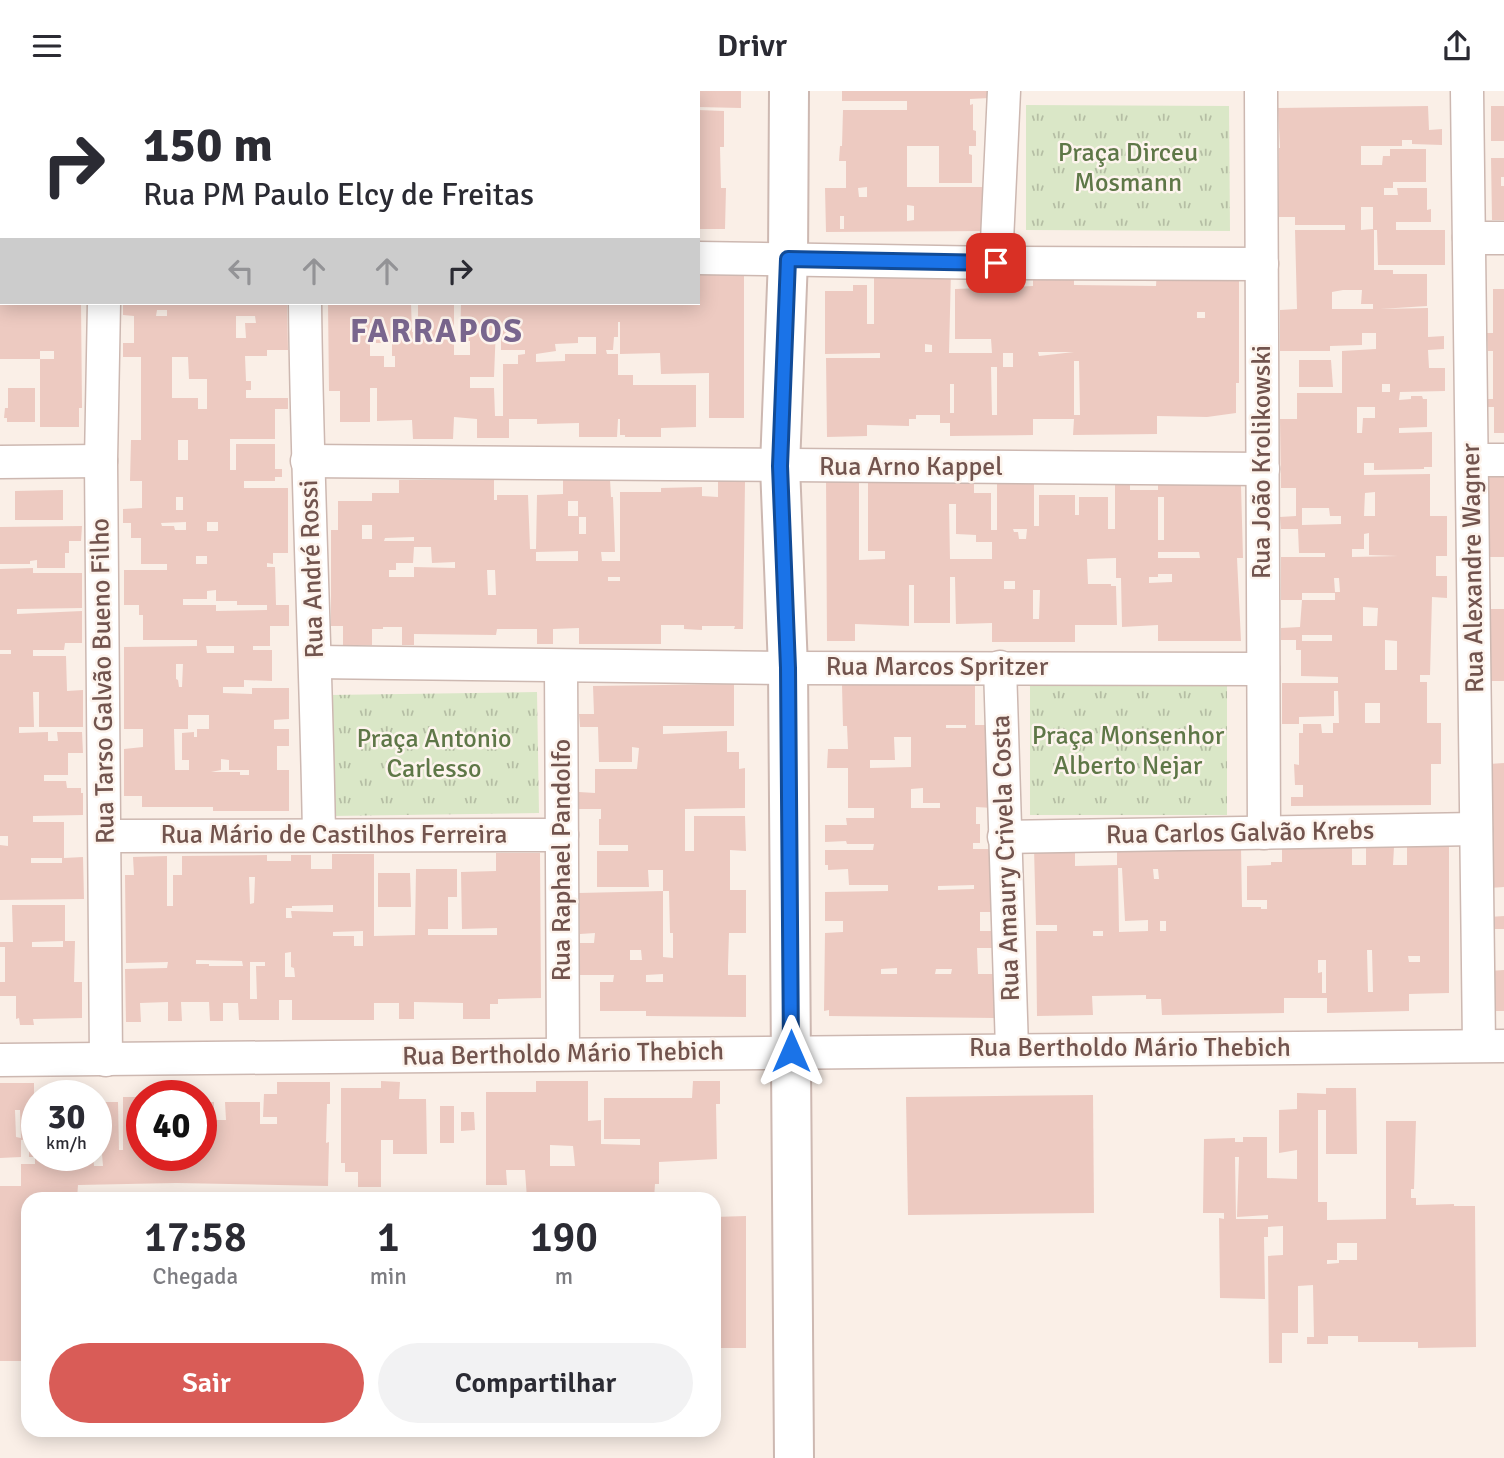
<!DOCTYPE html>
<html lang="pt">
<head>
<meta charset="utf-8">
<style>
	body { margin:0; font-family:Signika,sans-serif; background:#f2f2f3; color:#2b2b33; height:100vh; display:flex; flex-direction:column; font-size:26px; white-space:nowrap }
	* { box-sizing:border-box; margin:0 }
	p { font-size:23px; color:#7c7c81 }
	.icon { flex:none; width:38px; height:38px; fill:none; stroke:currentColor; stroke-width:2; stroke-linecap:round; stroke-linejoin:round }
	.map { position:relative; flex:1; overflow:hidden }
	.side { position:absolute; left:21px; top:1101px; width:700px; height:245px; display:flex; flex-direction:column; background:#fff; border-radius:21px; box-shadow:0 4px 18px #0003 }
	.side>* { flex:none }
	.banner { position:absolute; left:0px; top:0px; width:700px; height:214px; box-shadow:0 4px 18px #0003; background:#fff; color:#2b2b33; overflow:hidden }
	.speed { position:absolute; left:21px; top:989px; display:flex; gap:14px; font-size:35px; font-weight:700; text-align:center }
	.speed>* { display:grid; place-content:center; width:91px; height:91px; border-radius:50%; background:#fff; box-shadow:0 4px 18px #0003; line-height:1 }
	.speed small { font-size:18px; font-weight:400 }
	.speed .limit { border:10px solid #d22; background:#fff; color:#111 }
	.pin { position:absolute; display:grid; place-items:center; width:60px; height:60px; color:#fff; margin:-30px; border-radius:14px; box-shadow:0 4px 10px #0006 }
	.me { position:absolute; width:77px; margin:-38px; rotate:0deg; stroke-linejoin:round; filter:drop-shadow(0 0 5px #0008) }
	.turn { display:flex; align-items:center; gap:24px; height:147px; padding:0 28px; font-size:32px }
	.turn .icon { width:91px; height:91px; stroke-width:2.5 }
	.turn b { display:block; font-size:49px; line-height:60px }
	.lanes { display:flex; align-items:center; height:66px; padding:0 28px; background:#0003; justify-content:center; gap:35px; direction:ltr }
	.lanes .off { opacity:.35 }
	.eta { display:flex; justify-content:space-evenly; align-items:center; height:119px; text-align:center }
	.eta b { font-size:42px; font-weight:600; line-height:49px }
	.cta { display:flex; gap:14px; margin-top:auto; padding:14px 28px }
	.cta a { flex:1; height:80px; border-radius:42px; background:#d95c57; color:#fff; font-size:28px; font-weight:600; line-height:80px; text-align:center }
	.cta a+a { background:#f2f2f3; color:#2b2b33 }
	header { display:flex; justify-content:space-between; align-items:center; height:91px; padding:0 28px; background:#fff; font-size:32px; font-weight:600 }
	.map>svg:first-child { display:block }
	.park { fill:url(#park-tufts) }
	.building { fill:#edcac1; fill-rule:evenodd }
	.lines { fill:none; stroke-linecap:round; stroke-linejoin:round }
	.minor-casing { stroke:#cdb8b1; stroke-width:35 }
	.tertiary-casing { stroke:#cdb8b1; stroke-width:42 }
	.minor { stroke:#fff; stroke-width:32 }
	.tertiary { stroke:#fff; stroke-width:38 }
	.route-casing { stroke:#114b97; stroke-width:18 }
	.route { stroke:#1a73e8; stroke-width:12 }
	.labels { text-anchor:middle; dominant-baseline:central; stroke-width:5; stroke-linejoin:round; paint-order:stroke }
	.park-label { font-size:26px; fill:#5e7747; stroke:#fdf4ed }
	.street-label { font-size:26px; fill:#72544e; stroke:#fdf4ed }
	.district-label { font-size:33px; font-weight:bold; letter-spacing:2px; fill:#79668e; stroke:#fdf4ed }
</style>
</head>
<body>
<header><svg class="icon" aria-label="menu" viewBox="0 0 24 24"><path d="M4 6h16M4 12h16M4 18h16"/></svg>Drivr<svg class="icon" aria-label="share" viewBox="0 0 24 24"><path d="M12 15V3M7 8l5-5 5 5M5 13v7h14v-7"/></svg></header>
<div class="map">
<svg width="1504" height="1367" viewBox="0 0 1504 1367">
	<defs>
		<pattern id="park-tufts" width="24" height="20" patternUnits="userSpaceOnUse" patternTransform="scale(1.75)"><rect width="24" height="20" fill="#dae7c7"/><path d="M3 7l-1-3M5 7V3M7 7l1-3M15 17l-1-3M17 17v-4M19 17l1-3" fill="none" stroke="#b5bea4"/></pattern>
	</defs>
	<rect width="100%" height="100%" fill="#faefe7"/>
	<g class="park">
		<path d="M1026 14 1229 15 1230 140 1026 139Z"/>
		<path d="M0 35H2L0 152Z"/>
		<rect x="1030" y="595" width="197" height="129"/>
		<path d="M537 601 539 722 331 725 329 604Z"/>
	</g>
	<g class="building">
		<path d="M698 0H741V17L698 16Z"/>
		<path d="M842 0H989V7L970 8V14L973 13V39L976 40V55H969V63L972 64V92H939V55H907V96H990V140L826 141 825 97H846V70H839L840 55H842L843 19H907V10H842ZM867 96V106H859L858 97ZM907 114 914 115V129L907 130ZM840 125H844V138H840Z"/>
		<path d="M1428 15 1429 39 1442 38V54L1412 53V49H1402V55H1361V74H1382L1383 65H1390V58H1426V91H1393V97H1384V104H1398L1397 97H1427V119L1431 118V131H1396V139H1445V174H1378L1377 139H1374V179H1393V183H1427V215L1380 218 1428 217V246L1444 245V258L1428 259 1429 277H1445V300L1400 301 1399 309 1411 308V305H1422L1423 308H1427V336L1399 337V342L1432 341V376H1424V378L1374 379V372H1364V384L1430 383V425H1447V465H1436V485H1447V507L1432 506 1430 584H1420V591H1427V632H1441V673H1431V714L1291 715V706H1303V694H1295L1294 673 1299 674V642H1303V633H1321L1322 642H1333V632H1339L1338 600H1334V625L1299 626V633H1282V592H1338V586L1301 585V559H1296V549H1281V537L1300 536 1302 509H1335V502H1302V509H1281V466H1325V462H1299L1298 438H1281L1280 426 1296 425V397H1281L1280 328H1297V302H1342V260L1376 258V242H1362V254L1330 255V260H1280V219L1297 218 1295 139H1345V134H1295V126H1279V57H1280L1278 17ZM1361 116H1373V138L1361 139ZM1343 199H1362L1361 213H1373V218H1332V201ZM1382 293H1390V301H1382ZM1357 316H1375V327H1363L1362 342H1357ZM1375 401V425H1364L1365 402ZM1302 417H1329L1330 425H1341V433L1302 434ZM1369 442V464L1398 465 1352 466V458H1364V443ZM1334 487H1339L1340 501H1335ZM1363 516 1378 517 1377 535H1363ZM1302 544H1332V550H1302ZM1385 549 1397 550V579H1385ZM1365 612H1380V632H1365Z"/>
		<rect x="1491" y="15" width="13" height="35"/>
		<path d="M698 19 724 20V56H720L721 97H726L725 138H698Z"/>
		<path d="M1491 67H1504V86H1501V95H1504V129H1492Z"/>
		<path d="M1157 177H1226L1227 190H1239V292H1236V322L1207 326 1157 325V343L1073 344 1074 328H1033V344L950 345V332H940V324H916V328H909V335L867 334V345L827 346 826 267H880V262L825 263V200H853V194H867V233H874V180L951 179 949 262H992L991 248H955V198L1033 195V189L1074 188V194L1156 195ZM1197 221H1205V227H1197ZM925 253 932 254V261H925ZM1038 261H1074L1039 265ZM1003 262H1013V276H1003ZM1074 270H1079L1080 324H1074ZM991 276H997V324H992ZM950 293H954V322H950Z"/>
		<path d="M744 181V327H709V282L661 283 660 262 620 263V231H618V246H614L613 259H606L607 263H618V284H633V294H696V336L661 337V346H625V344H620V328H618L617 346H579V332L537 333V328H509V347H477V328L454 326 453 348H413L412 329 377 330V297H370V331H340V300H329L328 212H411L412 241H418V212H454V264H470V250H460L461 212H698V182ZM370 232H376V252H392V265H395V276H384V265H370ZM496 235H501V259H525V263L518 264V273H503V325H495L494 297H470V286H494ZM578 246H596V263H565V270L536 271V263L556 260 555 253 578 252Z"/>
		<path d="M1493 198H1504V342H1494V316H1488L1487 308H1493V260H1488L1487 242H1493Z"/>
		<path d="M0 212H81L82 317H79V336H40V268H54V260H40V268H0Z"/>
		<path d="M123 212H287L288 259H267V265H245L246 290H251V299H246V307H288V318H275V348H230V379H236V353H275V378H282V386H275V390H244V397H288V462H273V473L267 472V476H275L276 514H289V535H270V555H253V559H272V590L244 589V596H223V602L252 603V597H289V628L274 629V638H289V655H277V679H289V720H213V716H142V705H124V658L143 656V638H124V556L197 555V549H143V524H139V514H124V479H167V473H141V447H131V432H123V418L142 417V390H130L131 349H141V266H123V252H134V225L123 224ZM157 219H167V225H156ZM236 225H255L256 232H245L246 247H236ZM172 266H188L189 288H207V318H198V307H172ZM178 349H188V369H178ZM176 406H183V419H176ZM186 431V439H175L174 435H162L161 432ZM207 431H218V440H207ZM196 465H207V473H196ZM216 499V510H237V514H267V519L216 520V514H183V508H207V500ZM206 555H234V562H207ZM176 573H183L182 596H179L178 589 176 588ZM188 624H209V638H197V646H194V641L182 642V669H189V679H175L174 638H188ZM221 668 229 669V679H249V684H240V681H211L221 679Z"/>
		<path d="M1299 269H1331L1333 296H1299Z"/>
		<path d="M8 297H35V331H7V327H4L5 317H8Z"/>
		<rect x="1489" y="383" width="15" height="83"/>
		<path d="M974 384V402H991V439H997V390H1034V435H1039V404H1075V424H1079V406H1108V438H1115V384H1130V399H1158V384H1199L1200 395H1241L1243 467H1237L1241 550H1158V534L1122 536 1121 487H1116V467L1087 468 1088 493H1111V495H1116L1117 534H1075V551H992V532L956 533 955 486H950V532H914V494H909V535L855 533V550H827L826 385H859V469L885 468V460H868V385ZM1158 406H1164V449H1158ZM949 413H956V443L976 444V451H992V468H950ZM1013 438H1027L1026 448H1019L1018 441H1014ZM1158 461H1199L1200 467H1158ZM1158 483H1172V491L1149 492V486H1158ZM1004 490H1015V498H1004ZM1033 499H1040L1039 528H1033Z"/>
		<path d="M563 388H610L611 406H613L615 461H601L602 470H620V401H661V397L702 396V405L718 406V390L745 391 743 538H734L735 535H702V539L684 538V534H661V553H579V537L553 538V553H537V538H497L496 544 414 543V554H402V536H383V538H372V554H343V535H331V439H338V410H372V402H399V389H494V409H497V404H528L530 458H536L537 404 563 403ZM568 410H578V425H568ZM579 426H586V443H579ZM362 434H372V448H362ZM414 446V450H384L385 447ZM414 456H431L432 472 455 471V477L414 476V486H389V479H396V472H413ZM578 460V470H536V461ZM487 479H495L496 504H488ZM608 486H620V490H608Z"/>
		<path d="M63 399V429H15V400Z"/>
		<path d="M82 435 81 450H69V462H65V477H37V469L30 470V473H0V436Z"/>
		<path d="M33 477V482H82V517L17 518V523L82 520V552H65L64 559H33V565H66L67 600 83 599V636H39V601H33L34 636H19V642L48 641V650H58L57 641H82L83 662H68V684H44V690H66L67 697H81V702H83V724L33 725V731H64V767L83 766 84 808 0 809V754L8 755V745H0V563H11V559H0V478ZM31 767H62V772H31Z"/>
		<rect x="1489" y="518" width="15" height="72"/>
		<path d="M734 593V635H663V643L727 640V661H739V678L745 677V717L685 718V760H694V725H745L746 760 730 759V799H746V842H729L728 875V884H746V926L646 925V920H600V891H613L614 884H580V852H594L595 842 580 843 579 802 663 800V866L673 867V842H670L669 800H663V779H648L649 796H597V760H628V754H599V728H601V718H579V701L595 702V678H637L639 657 632 656V671H599L598 636H580L579 623H594L593 595ZM630 859H641L642 869H630ZM663 883V891H646V884Z"/>
		<path d="M975 593V634H993V717L976 716V733H980V752H973V758H994V821H980V840H994V857H977L978 883H994V927L829 925V919L824 920 825 842 843 841V830H825V801L888 800V794H849L848 778 828 779V774H825V759H873L874 753H847L846 750 825 751V734H847L846 727H874V717H848V677H827L828 658H848L847 635H843L842 594ZM946 634H966V637H946ZM894 646H911V676L870 677V669H895ZM923 697V712H940V717H911V698ZM974 794V798L938 799V795ZM897 877V883H881V878ZM936 878H952L951 883H935Z"/>
		<path d="M1504 672V796L1489 797V673Z"/>
		<path d="M1241 756 1242 816H1261V818H1267V809H1247V775L1271 774V771H1282V756H1352V774H1366V756H1394L1393 774H1407V756H1449V902L1409 903V920L1327 922V907H1284V922L1162 924 1161 908H1146V904L1092 905 1093 924 1037 925 1036 840H1057V834H1036L1034 757H1075V775L1117 774V757ZM1118 777H1122L1125 830 1148 829V840L1119 841ZM1153 778H1158L1159 788H1154ZM1160 830H1166V840H1160ZM1093 840H1103V845H1093ZM1367 859H1372L1373 901H1368ZM1408 865H1420V871H1409ZM1318 869H1326V902H1322V881L1318 882Z"/>
		<path d="M496 762H540L541 907 498 908V913H490V928H463V912L414 911V928H399V912H374V929H292V909H279V929H239L238 912H223V930H210L209 911H181L182 930H168V911L140 912 141 931H126L125 878 167 877 168 871 126 872 125 784H134L133 766 167 765V815H173V784H182V765L267 764V770H291V764H311V778H332V763H374V845L415 844 416 778H457V806H448V838H428V844H497V837L462 838 461 781 496 780ZM249 786H255L254 812 250 813ZM333 814V821L291 820 292 827H286V817H292V815ZM363 840V855H354V845H333V841ZM291 861V876L294 877 295 886H285V862ZM196 869 242 870 243 875H209V873H196ZM250 871H265V875H256L257 908H250Z"/>
		<path d="M378 782H410L411 816H378Z"/>
		<path d="M12 814H65V850H75L74 891H82V927L33 928 34 934H20L19 927 16 928V905H0V891H5V856H0V851H13ZM63 850V856H32V851Z"/>
		<path d="M1504 825V838H1489V826Z"/>
		<path d="M1504 879V920H1490L1489 880Z"/>
		<path d="M381 990 400 991 399 1008H426L427 1063H393V1049H381V1096H358V1081H345V1072H341V997H381Z"/>
		<path d="M536 990H588V1030L601 1029V1053L640 1054V1048H604V1007H692L693 990H720V1013H716L717 1068 659 1071V1093H655L654 1108H567V1102H555L554 1108H527L525 1079H506L507 1094H486V1001H536ZM550 1054 573 1055 575 1075H550Z"/>
		<path d="M277 991H330V1013H327L326 1052 329 1051 328 1095 176 1092 78 1094 77 1108H28V1270H0V1095H21V1073H35V1066H29V1048L21 1049V1066L0 1067V992H34V1009H37V1064H93L94 1075H103L102 1063H96V1011H118L119 1059H123V1006H142V1064H201V1011H214V1029H226L225 1011H260V1033H277V1026H263L264 1003H277ZM15 1019H20L21 1047 16 1046Z"/>
		<path d="M1326 997H1356L1357 1063H1326V1019H1318V1111H1327V1129L1386 1128V1030H1416L1414 1098H1411V1107H1416V1114L1454 1113V1115H1475L1476 1256 1418 1257V1251H1358V1245H1328V1253H1307V1246H1314L1313 1194 1298 1195V1242H1282V1272H1269L1268 1165 1283 1164V1135L1268 1136V1146H1264L1265 1208 1220 1207 1219 1127 1224 1128V1122H1203L1204 1048 1235 1047V1051H1243V1046H1267V1087L1297 1088V1059L1279 1062V1019L1297 1018V1002L1326 1003ZM1235 1066H1239L1237 1126 1268 1124V1128H1236ZM1337 1152H1357V1169H1339V1172L1327 1173V1169H1337Z"/>
		<path d="M1093 1004 1094 1122 908 1124 906 1006Z"/>
		<rect x="440" y="1015" width="14" height="37"/>
		<path d="M461 1021H474L475 1039 461 1040Z"/>
		<rect x="662" y="1105" width="25" height="3"/>
		<path d="M746 1125V1257H714V1126Z"/>
	</g>
	<g class="lines">
		<defs>
			<g id="minor">
				<path d="M103 0V2"/>
				<path d="M555 0V2"/>
				<path d="M1261 0 1264 742"/>
				<path d="M1467 0 1479 954"/>
				<path d="M0 18H2"/>
				<path d="M1469 147H1504"/>
				<path d="M0 167H2"/>
				<path d="M698 167 996 172 1262 173"/>
				<path d="M996 172 1004 0"/>
				<path d="M104 212 101 370 106 969"/>
				<path d="M305 212C307 389 316 566 319 744"/>
				<path d="M1472 369H1504"/>
				<path d="M307 370 1263 378"/>
				<path d="M0 371 101 370"/>
				<path d="M316 571 788 577 1263 578"/>
				<path d="M561 575 563 963"/>
				<path d="M1000 576 1012 958"/>
				<path d="M105 745 562 744"/>
				<path d="M1004 746 1476 738"/>
				<path d="M0 969 1504 955"/>
			</g>
			<path id="tertiary" d="M789 0 788 168 780 375 788 577 794 1367"/>
		</defs>
		<use href="#minor" class="minor-casing"/>
		<use href="#tertiary" class="tertiary-casing"/>
		<use href="#minor" class="minor"/>
		<use href="#tertiary" class="tertiary"/>
	</g>
	<g class="lines">
		<defs>
			<path id="route" d="M791 960 788 577 780 375 788 168 996 172"/>
		</defs>
		<use href="#route" class="route-casing"/>
		<use href="#route" class="route"/>
	</g>
	<g class="labels">
		<g class="park-label">
			<text x="1128" y="62">Praça Dirceu<tspan x="1128" dy="30">Mosmann</tspan></text>
			<text x="1128" y="645">Praça Monsenhor<tspan x="1128" dy="30">Alberto Nejar</tspan></text>
			<text x="434" y="648">Praça Antonio<tspan x="434" dy="30">Carlesso</tspan></text>
		</g>
		<g class="street-label">
			<text transform="translate(1262 371) rotate(-90)">Rua João Krolikowski</text>
			<text x="911" y="376">Rua Arno Kappel</text>
			<text transform="translate(1473 477) rotate(-91)">Rua Alexandre Wagner</text>
			<text transform="translate(312 478) rotate(-92)">Rua André Rossi</text>
			<text x="937" y="576">Rua Marcos Spritzer</text>
			<text transform="translate(103 590) rotate(-91)">Rua Tarso Galvão Bueno Filho</text>
			<text transform="translate(1240 742) rotate(-1)">Rua Carlos Galvão Krebs</text>
			<text x="334" y="744">Rua Mário de Castilhos Ferreira</text>
			<text transform="translate(1006 767) rotate(-92)">Rua Amaury Crivela Costa</text>
			<text transform="translate(562 769) rotate(-90)">Rua Raphael Pandolfo</text>
			<text x="1130" y="957">Rua Bertholdo Mário Thebich</text>
			<text transform="translate(563 963) rotate(-1)">Rua Bertholdo Mário Thebich</text>
		</g>
		<g class="district-label">
			<text x="437" y="240">FARRAPOS</text>
		</g>
	</g>
</svg>
<div class="speed"><div>30<small>km/h</small></div><div class="limit">40</div></div>
<div class="pin" style="left:996px;top:172px;background:#d93025"><svg class="icon" aria-label="arrive" viewBox="0 0 24 24"><path d="M6 21V4h12l-3 4 3 4H6"/></svg></div>
<svg class="me" style="left:791px;top:960px" viewBox="-20 -20 40 40"><path d="M0-17L14 15 0 8-14 15z" fill="#1a73e8" stroke="#fff" stroke-width="4"/></svg>
<div class="banner">
<div class="turn"><svg class="icon" aria-label="right" viewBox="0 0 24 24"><path d="M7 20v-9h11M14 6l5 5-5 5"/></svg><div><b>150 m</b>Rua PM Paulo Elcy de Freitas</div></div>
<div class="lanes"><svg class="icon off" aria-label="left" viewBox="0 0 24 24"><path d="M17 20v-9H6M10 6l-5 5 5 5"/></svg><svg class="icon off" aria-label="ahead" viewBox="0 0 24 24"><path d="M12 20V5M6 11l6-6 6 6"/></svg><svg class="icon off" aria-label="ahead" viewBox="0 0 24 24"><path d="M12 20V5M6 11l6-6 6 6"/></svg><svg class="icon" aria-label="right" viewBox="0 0 24 24"><path d="M7 20v-9h11M14 6l5 5-5 5"/></svg></div>
</div>
<section class="side">
<div class="eta">
<div><b>17:58</b><p>Chegada</p></div>
<div><b>1</b><p>min</p></div>
<div><b>190</b><p>m</p></div>
</div>
<div class="cta"><a>Sair</a><a>Compartilhar</a></div>
</section>
</div>
</body>
</html>
